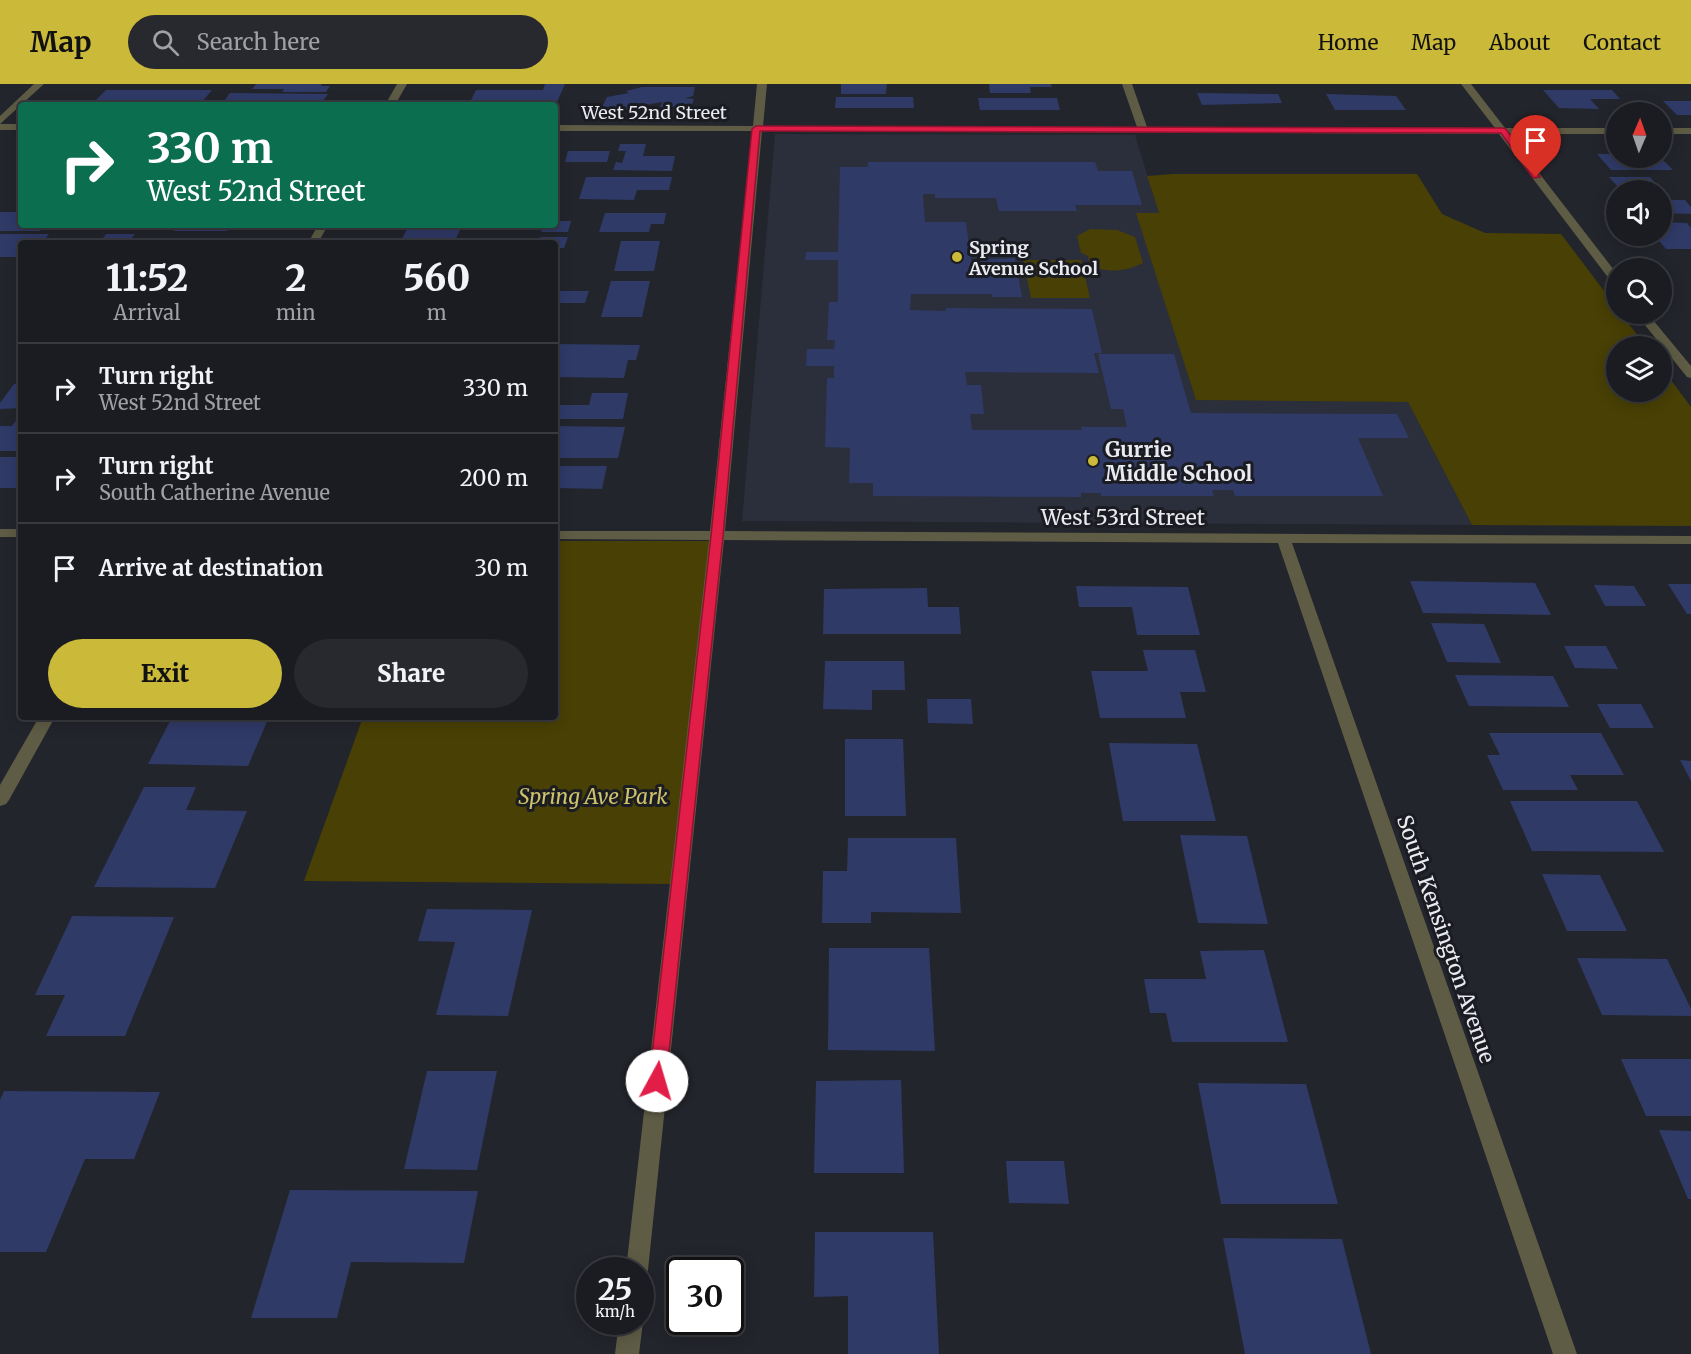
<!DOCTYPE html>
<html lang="en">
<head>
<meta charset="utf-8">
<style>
	body { margin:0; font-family:Merriweather,serif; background:#27292e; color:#f1f3f6; height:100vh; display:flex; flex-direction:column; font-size:22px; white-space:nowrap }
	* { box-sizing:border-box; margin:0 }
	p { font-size:20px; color:#9fa1a5 }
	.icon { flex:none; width:33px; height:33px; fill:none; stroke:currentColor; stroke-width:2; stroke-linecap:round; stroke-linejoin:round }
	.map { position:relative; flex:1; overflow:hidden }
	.panel { position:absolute; left:18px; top:156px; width:540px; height:480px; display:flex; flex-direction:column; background:#1a1c21; border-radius:6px; box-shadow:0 3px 15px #0003,0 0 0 2px #383a3f }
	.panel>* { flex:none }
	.guide { position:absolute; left:18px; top:18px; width:540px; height:126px; border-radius:6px; box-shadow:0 3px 15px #0003,0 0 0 2px #383a3f; background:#0b6e4f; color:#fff; overflow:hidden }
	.needle { width:39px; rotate:2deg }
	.buttons { position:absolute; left:1606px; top:18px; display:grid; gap:12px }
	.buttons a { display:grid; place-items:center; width:66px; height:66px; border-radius:50%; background:#1a1c21; box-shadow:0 3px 15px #0003,0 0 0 2px #383a3f; font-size:30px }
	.speed { position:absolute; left:576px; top:1173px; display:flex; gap:12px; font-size:30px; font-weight:700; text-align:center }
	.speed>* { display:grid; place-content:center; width:78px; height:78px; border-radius:50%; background:#1a1c21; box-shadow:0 3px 15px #0003,0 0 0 2px #383a3f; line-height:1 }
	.speed small { font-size:15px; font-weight:400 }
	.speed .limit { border:3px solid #111; border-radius:9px; background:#fff; color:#111 }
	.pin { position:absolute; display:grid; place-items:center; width:51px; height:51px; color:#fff; margin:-62px -26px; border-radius:50% 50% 50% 0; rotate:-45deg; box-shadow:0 0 6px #0007 }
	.pin .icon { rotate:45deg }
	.me { position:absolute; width:66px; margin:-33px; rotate:6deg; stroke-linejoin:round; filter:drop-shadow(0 0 4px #0008) }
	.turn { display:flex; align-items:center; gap:21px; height:126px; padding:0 30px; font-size:27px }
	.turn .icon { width:78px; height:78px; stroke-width:2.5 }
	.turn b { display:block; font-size:42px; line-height:51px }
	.eta { display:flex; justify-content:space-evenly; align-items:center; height:102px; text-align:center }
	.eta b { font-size:36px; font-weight:800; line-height:42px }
	.action { display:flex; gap:12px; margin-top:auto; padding:12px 30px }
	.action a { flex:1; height:69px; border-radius:36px; background:#cbb939; color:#111; font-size:24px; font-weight:800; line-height:69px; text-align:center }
	.action a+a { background:#27292e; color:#f1f3f6 }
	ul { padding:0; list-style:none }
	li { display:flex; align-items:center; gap:18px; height:90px; padding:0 30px; border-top:2px solid #383a3f }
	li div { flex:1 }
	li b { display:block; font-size:22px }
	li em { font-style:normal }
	header { display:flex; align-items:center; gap:36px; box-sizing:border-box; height:84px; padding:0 30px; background:#cbb939; color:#111 }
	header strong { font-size:28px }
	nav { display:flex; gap:33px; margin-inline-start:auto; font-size:21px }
	.search { width:420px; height:54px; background:#27292e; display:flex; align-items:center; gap:15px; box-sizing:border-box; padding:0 21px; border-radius:33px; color:#9fa1a5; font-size:22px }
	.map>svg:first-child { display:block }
	.built { fill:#2b2e3b }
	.green { fill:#484005 }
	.building { fill:#2f3a67 }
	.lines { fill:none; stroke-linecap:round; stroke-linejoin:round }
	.minor { fill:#5f5c45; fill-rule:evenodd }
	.route { fill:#e11d48; stroke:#92132f; stroke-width:1.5 }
	.poi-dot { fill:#cbb939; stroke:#1a1c22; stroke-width:2 }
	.labels { text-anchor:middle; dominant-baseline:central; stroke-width:6; stroke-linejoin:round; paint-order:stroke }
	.far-street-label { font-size:18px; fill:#e9ebf0; stroke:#1a1c22 }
	.far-poi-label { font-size:18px; font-weight:bold; fill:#e9ebf0; stroke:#1a1c22; text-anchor:start }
	.poi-label { font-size:21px; font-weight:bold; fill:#e9ebf0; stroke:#1a1c22; text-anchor:start }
	.street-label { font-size:21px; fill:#e9ebf0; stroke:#1a1c22 }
	.park-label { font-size:21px; font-style:italic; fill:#cec26b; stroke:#1a1c22 }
</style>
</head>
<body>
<header>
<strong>Map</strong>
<div class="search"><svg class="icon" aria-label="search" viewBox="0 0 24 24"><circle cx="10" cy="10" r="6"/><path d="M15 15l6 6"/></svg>Search here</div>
<nav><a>Home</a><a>Map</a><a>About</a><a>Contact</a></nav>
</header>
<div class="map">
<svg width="1691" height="1270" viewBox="0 0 1691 1270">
	<rect width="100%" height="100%" fill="#23252c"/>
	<path class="built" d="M775 50 1135 51 1159 129H1137L1196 315 1408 318 1472 441 742 437Z"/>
	<g class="green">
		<path d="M1173 90H1417L1442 130 1485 149 1561 150 1617 224V230H1621L1646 262H1617V308H1662V284L1691 323V442L1472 441 1408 318 1196 316 1136 129H1159L1147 92Z"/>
		<path d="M1090 145 1117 146 1135 153 1143 179C1124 188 1110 189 1090 182L1088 172 1081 169 1077 152Z"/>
		<path d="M1023 176H1081L1090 214H1031Z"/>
		<path d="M555 457H712L671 800 304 797 363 633H555Z"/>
	</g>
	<g class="building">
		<path d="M256 0H322L321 2H330L326 8H282L284 5H252Z"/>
		<path d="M545 0H565L557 18H470L476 6H543Z"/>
		<path d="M841 0H887L886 10H841Z"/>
		<path d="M989 0H1051L1052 3H1030L1031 9H990Z"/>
		<path d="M642 3H695L693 12 685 14 694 15 691 23H660L662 18 640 22 639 26 601 25 607 13 629 9 626 7Z"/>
		<path d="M106 6H212L202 18H167L165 21H91Z"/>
		<path d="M1543 6H1612L1620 15H1590L1599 25 1559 24Z"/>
		<path d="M230 9 328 10 320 21H221Z"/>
		<path d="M1197 9 1278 10 1282 19 1202 21Z"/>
		<path d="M1326 10 1396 12 1406 26H1335Z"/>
		<path d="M836 13H913L914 24H835Z"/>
		<path d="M978 14H1057L1060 26H980Z"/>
		<path d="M1663 17H1691V31H1677Z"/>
		<path d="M620 60H646L643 72H675L672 87 613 86 616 78 622 79 626 67H618Z"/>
		<path d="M568 67H610L607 78H565Z"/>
		<path d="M1597 70H1617V74H1661L1673 86H1611Z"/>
		<path d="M868 78H1095L1098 87H1132L1142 121H1075L1077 127H999L996 114H935V110H923L925 138H966L971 176 1015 174 1022 213H992V210H911L910 226 946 227V224L1092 225 1102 269H1094L1099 289 965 288 967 301H981L984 330H970L972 346H1082L1081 343H1127L1123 325H1111L1098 270H1174L1191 329 1397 330 1409 354H1358L1383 412H1235L1233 406H1212L1214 412H1101V409H1081V413L873 412V399H849L850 364 825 363 827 294H834V282H806L807 265H834L835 256H827L829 218H838V176H805L806 168H838L840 83H868Z"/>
		<path d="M586 93H672L669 106H637L634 116 579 115Z"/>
		<path d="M1609 93H1650L1667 112H1662V106H1621Z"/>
		<path d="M1662 116H1685L1691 123V130L1662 129Z"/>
		<path d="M0 128H21V141H46L40 147H0Z"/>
		<path d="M605 129H666L664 140H651L649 148H599Z"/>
		<path d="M555 137H571L568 148H541L543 141H555Z"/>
		<path d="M1662 138 1687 139 1691 144V165H1666L1655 152H1662Z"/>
		<path d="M178 141H231L227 147H174Z"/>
		<path d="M409 141H462L454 159H400Z"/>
		<path d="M0 150H49L42 159H21V173H0Z"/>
		<path d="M106 150H135L128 159H99Z"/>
		<path d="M540 153H568L564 164H555V159H538Z"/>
		<path d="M621 157H660L654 187H614Z"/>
		<path d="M611 197H650L642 233H601Z"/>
		<path d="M559 207H589L585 219H555Z"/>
		<path d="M555 260 640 261 636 276H628L624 294 555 293Z"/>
		<path d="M14 300H21V324L0 325V319Z"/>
		<path d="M592 309H628L623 335H556L560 321H589Z"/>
		<path d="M21 330V367H0V342H12Z"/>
		<path d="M555 342 625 343 618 374H555Z"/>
		<rect x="0" y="373" width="21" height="31"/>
		<path d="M555 382H607L602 405 555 404Z"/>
		<path d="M1410 497 1535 499 1551 531 1423 529Z"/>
		<path d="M1668 500H1691V530H1687Z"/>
		<path d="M1594 501 1634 502 1646 522H1605Z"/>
		<path d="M1076 502 1188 503 1200 551H1137L1132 523H1079Z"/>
		<path d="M927 504 928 523H959L961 550H823L824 505Z"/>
		<path d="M1431 539 1484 540 1501 579 1447 578Z"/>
		<path d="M1564 562H1606L1618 585 1575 584Z"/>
		<path d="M1143 566H1195L1206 608H1180L1186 634H1100L1091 587H1148Z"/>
		<path d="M825 577H904L905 606H872V626L823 625Z"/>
		<path d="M1455 591 1553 592 1569 623 1469 622Z"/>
		<path d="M927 615H971L973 640 928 639Z"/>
		<path d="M1597 620H1641L1654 644H1610Z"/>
		<path d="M172 633H269L248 682 148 680Z"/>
		<path d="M1489 649H1601L1624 691H1570L1578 706H1503L1487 671H1500Z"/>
		<path d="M845 655H903L906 732H845Z"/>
		<path d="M1109 659 1197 660 1216 737H1123Z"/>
		<path d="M1680 676 1691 677V697Z"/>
		<path d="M144 703H196L186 726 247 727 215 804 94 803Z"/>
		<path d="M1510 717H1637L1664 768 1532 767Z"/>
		<path d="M1180 751 1247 752 1268 840 1198 839Z"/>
		<path d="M848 754H956L961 829 871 828V839H822L823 787H847Z"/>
		<path d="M1542 790 1600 791 1627 847H1567Z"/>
		<path d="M427 825 532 826 508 932 436 931 455 858 418 857Z"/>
		<path d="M72 832 174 833 125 952H46L65 911H35Z"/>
		<path d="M829 864H929L935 967 828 966Z"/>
		<path d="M1264 866 1288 958H1172L1166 929H1150L1144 895H1206L1200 867Z"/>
		<path d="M1577 874 1667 875 1691 925V932L1602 931Z"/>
		<path d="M1621 975H1691V1032H1646Z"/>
		<path d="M427 987H497L477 1086 404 1085Z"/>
		<path d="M901 996 904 1089H814L816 997Z"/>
		<path d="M1198 999 1306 1000 1338 1120H1221Z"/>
		<path d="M4 1007 160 1008 134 1075H85L46 1168H0V1016Z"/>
		<path d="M1659 1046 1691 1047V1115H1688Z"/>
		<path d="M1006 1077H1064L1069 1120 1009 1119Z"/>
		<path d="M290 1106 478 1107 464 1179 351 1178 337 1234H251Z"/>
		<path d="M815 1148H933L939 1270H848V1212L814 1213Z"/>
		<path d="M1223 1154 1342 1155 1371 1270H1245Z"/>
	</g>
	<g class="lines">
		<g class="minor">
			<path d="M34 0H44L0 40V32Z"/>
			<path d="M397 0H407L395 21H385Z"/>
			<path d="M757 0H767L763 42 1137 43 1122 0H1132L1147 43 1495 44 1461 0H1471L1505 44H1617V50H1509L1617 190V201L1613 200 1499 50 762 47 725 447 1691 452V460L1292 459 1577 1270H1553L1278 459 724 456 648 1186 645 1193 640 1195V1186H626L709 456 555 455V447H710L752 47H555V41L753 42Z"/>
			<rect x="0" y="40" width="21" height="6"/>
			<rect x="1662" y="44" width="29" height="6"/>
			<path d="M318 141H328L318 159H308Z"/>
			<path d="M1636 230H1648L1691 282V294L1687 293Z"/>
			<rect x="0" y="445" width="21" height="8"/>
			<path d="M39 633H55L9 716 6 720 0 722V701Z"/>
			<path d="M640 1233 643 1238 639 1270H615L619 1238H640Z"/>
		</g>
	</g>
	<path class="route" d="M756 42 1503 44 1506 45 1540 93 1533 94 1501 49 760 47 723 452 666 997 663 1002 657 1004 651 1002 649 997 711 452 752 45Z"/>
	<g class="poi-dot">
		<circle cx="957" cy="173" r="6"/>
		<circle cx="1093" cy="377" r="6"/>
	</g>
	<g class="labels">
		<g class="far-street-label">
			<text x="654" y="28">West 52nd Street</text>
		</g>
		<g class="far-poi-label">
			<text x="969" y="163">Spring<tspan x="969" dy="21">Avenue School</tspan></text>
		</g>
		<g class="poi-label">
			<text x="1105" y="365">Gurrie<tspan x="1105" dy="24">Middle School</tspan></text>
		</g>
		<g class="street-label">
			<text x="1123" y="433">West 53rd Street</text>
			<text transform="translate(1446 855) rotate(71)">South Kensington Avenue</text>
		</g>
		<g class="park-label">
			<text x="593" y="712">Spring Ave Park</text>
		</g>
	</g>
</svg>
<div class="buttons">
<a><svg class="needle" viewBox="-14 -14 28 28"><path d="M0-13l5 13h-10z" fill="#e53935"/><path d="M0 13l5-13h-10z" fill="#9fa1a5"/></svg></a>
<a><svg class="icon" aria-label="sound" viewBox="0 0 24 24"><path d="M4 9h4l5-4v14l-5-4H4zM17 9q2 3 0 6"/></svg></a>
<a><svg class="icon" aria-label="search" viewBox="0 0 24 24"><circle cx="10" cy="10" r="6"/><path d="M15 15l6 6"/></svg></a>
<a><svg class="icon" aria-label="layers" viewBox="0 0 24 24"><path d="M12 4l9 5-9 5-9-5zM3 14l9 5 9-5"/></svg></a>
</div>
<div class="speed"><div>25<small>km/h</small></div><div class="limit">30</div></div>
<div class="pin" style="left:1536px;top:93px;background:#d93025"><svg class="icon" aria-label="arrive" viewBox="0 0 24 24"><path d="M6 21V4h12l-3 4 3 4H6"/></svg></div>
<svg class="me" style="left:657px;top:997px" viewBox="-20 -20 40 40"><circle r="19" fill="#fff"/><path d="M0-13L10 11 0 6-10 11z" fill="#e11d48"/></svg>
<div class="guide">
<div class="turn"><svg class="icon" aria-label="right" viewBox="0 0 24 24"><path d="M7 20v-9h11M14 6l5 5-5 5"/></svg><div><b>330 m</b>West 52nd Street</div></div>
</div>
<section class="panel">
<div class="eta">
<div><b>11:52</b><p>Arrival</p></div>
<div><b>2</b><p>min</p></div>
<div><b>560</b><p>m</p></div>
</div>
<ul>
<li><svg class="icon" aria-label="right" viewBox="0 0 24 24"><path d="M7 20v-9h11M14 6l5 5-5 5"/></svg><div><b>Turn right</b><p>West 52nd Street</p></div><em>330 m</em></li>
<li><svg class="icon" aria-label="right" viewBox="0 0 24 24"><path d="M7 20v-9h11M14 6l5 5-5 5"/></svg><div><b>Turn right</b><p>South Catherine Avenue</p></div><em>200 m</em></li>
<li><svg class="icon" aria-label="arrive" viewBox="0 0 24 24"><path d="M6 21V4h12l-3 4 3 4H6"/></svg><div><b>Arrive at destination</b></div><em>30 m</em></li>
</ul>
<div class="action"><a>Exit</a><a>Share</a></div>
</section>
</div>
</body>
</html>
